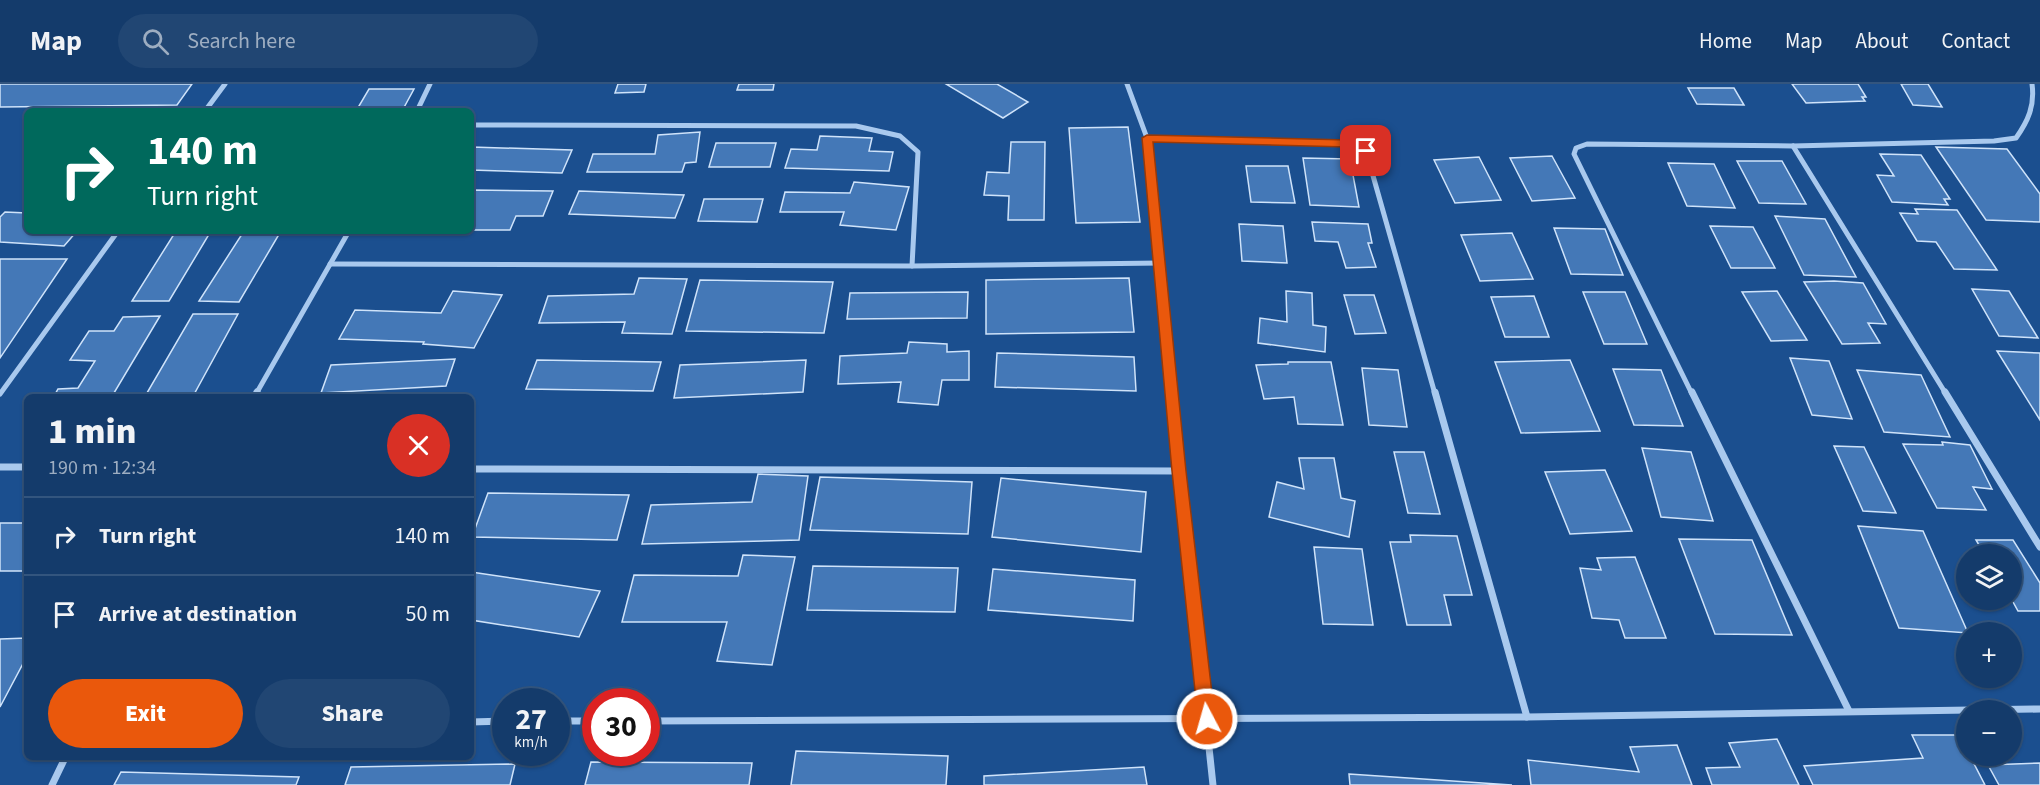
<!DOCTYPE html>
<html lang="en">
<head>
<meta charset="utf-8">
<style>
	body { margin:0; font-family:"Source Sans 3",sans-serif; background:#214673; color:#f1f3f6; height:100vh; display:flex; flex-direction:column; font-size:22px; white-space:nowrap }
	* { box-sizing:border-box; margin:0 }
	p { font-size:20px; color:#9dadc1 }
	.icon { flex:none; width:33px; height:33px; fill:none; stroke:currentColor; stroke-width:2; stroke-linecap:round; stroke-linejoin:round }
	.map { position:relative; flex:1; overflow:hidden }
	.details { position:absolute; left:24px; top:310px; width:450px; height:366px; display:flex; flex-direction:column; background:#143b6b; border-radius:9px; box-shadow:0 2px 4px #0004,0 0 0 2px #33557e }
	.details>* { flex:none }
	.top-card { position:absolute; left:24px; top:24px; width:450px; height:126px; border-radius:9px; box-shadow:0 2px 4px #0004,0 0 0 2px #33557e; background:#00695c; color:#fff; overflow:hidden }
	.buttons { position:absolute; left:1956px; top:460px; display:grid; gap:12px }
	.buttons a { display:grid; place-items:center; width:66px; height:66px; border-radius:50%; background:#143b6b; box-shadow:0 2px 4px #0004,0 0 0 2px #33557e; font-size:30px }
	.speed { position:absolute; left:492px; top:604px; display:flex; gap:12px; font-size:30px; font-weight:700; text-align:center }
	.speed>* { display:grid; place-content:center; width:78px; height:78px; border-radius:50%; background:#143b6b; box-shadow:0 2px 4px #0004,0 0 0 2px #33557e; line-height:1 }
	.speed small { font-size:15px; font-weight:400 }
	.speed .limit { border:9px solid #d22; background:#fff; color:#111 }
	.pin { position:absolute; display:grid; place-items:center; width:51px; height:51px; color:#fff; margin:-26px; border-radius:12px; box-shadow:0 3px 9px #0006 }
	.me { position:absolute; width:66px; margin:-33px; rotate:354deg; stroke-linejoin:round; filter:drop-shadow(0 0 4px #0008) }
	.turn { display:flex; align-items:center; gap:21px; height:126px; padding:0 24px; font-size:27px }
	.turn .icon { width:78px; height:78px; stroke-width:2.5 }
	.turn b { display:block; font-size:42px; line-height:51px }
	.round { display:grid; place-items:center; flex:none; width:63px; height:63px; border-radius:32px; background:#214673 }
	.head { display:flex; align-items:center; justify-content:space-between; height:102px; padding:0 24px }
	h1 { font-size:36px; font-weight:800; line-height:45px }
	.primary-button { display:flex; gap:12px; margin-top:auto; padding:12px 24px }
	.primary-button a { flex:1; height:69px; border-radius:36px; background:#ea580c; color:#fff; font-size:24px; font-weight:800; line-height:69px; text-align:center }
	.primary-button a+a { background:#214673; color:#f1f3f6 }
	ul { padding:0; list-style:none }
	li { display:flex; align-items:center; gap:18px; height:78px; padding:0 24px; border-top:2px solid #33557e }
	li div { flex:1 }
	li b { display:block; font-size:22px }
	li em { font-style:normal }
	header { display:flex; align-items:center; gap:36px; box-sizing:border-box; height:84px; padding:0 30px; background:#143b6b; border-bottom:2px solid #33557e }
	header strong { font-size:28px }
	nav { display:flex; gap:33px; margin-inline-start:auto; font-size:21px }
	.search { width:420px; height:54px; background:#214673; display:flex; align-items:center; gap:15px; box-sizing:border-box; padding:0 21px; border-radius:33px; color:#9dadc1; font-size:22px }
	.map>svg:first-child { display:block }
	.building { fill:#4478b7; stroke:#cfe3fa; stroke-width:1.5 }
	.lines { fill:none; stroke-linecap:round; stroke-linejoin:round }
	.minor-far1 { stroke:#a9c9ee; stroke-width:5 }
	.minor { stroke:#a9c9ee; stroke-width:7 }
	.route { fill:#ea580c; stroke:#983908; stroke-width:1.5 }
</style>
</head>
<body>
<header>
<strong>Map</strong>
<div class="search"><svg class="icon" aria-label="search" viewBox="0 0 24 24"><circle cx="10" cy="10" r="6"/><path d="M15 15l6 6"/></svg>Search here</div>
<nav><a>Home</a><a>Map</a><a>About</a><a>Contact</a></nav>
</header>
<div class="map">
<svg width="2040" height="701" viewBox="0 0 2040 701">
	<rect width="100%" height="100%" fill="#1b4f8f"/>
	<g class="building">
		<path d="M0 0H192L177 21 0 23Z"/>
		<path d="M618 0H646L644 8 615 9Z"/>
		<path d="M739 0H774L773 6H737Z"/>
		<path d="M946 0H997L1028 18 1003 34Z"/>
		<path d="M1792 0H1858L1866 13H1862L1865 17 1806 19Z"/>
		<path d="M1901 0H1928L1942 23 1913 21Z"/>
		<path d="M1688 4H1734L1744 21 1697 20Z"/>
		<path d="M369 5H414L402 27H356Z"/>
		<path d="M1128 43 1140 138 1076 139 1069 44Z"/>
		<path d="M700 48 696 78 685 79 682 88H587L593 70H655L658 51Z"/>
		<path d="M820 52 872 54 869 67 893 68 889 87 785 84 791 65 817 66Z"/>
		<path d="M1011 58H1045L1044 136H1008L1009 112 984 111 987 88 1009 89Z"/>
		<path d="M716 59H776L770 83H709Z"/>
		<path d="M471 63 572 66 562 89 471 86Z"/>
		<path d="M1936 63 2007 65 2040 110V138L1986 136Z"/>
		<path d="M1880 70 1921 71 1950 115H1944L1948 121 1892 118 1877 91 1894 92Z"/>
		<path d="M1552 72 1575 114 1532 117 1510 74Z"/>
		<path d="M1479 73 1501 116 1455 119 1434 76Z"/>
		<path d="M1303 74 1350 75 1359 123 1310 121Z"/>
		<path d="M1737 77H1782L1806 120 1759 119Z"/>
		<path d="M1668 79 1714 80 1735 124 1687 122Z"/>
		<path d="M1246 82H1288L1295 119 1251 118Z"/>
		<path d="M854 98 909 103 896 146 840 141 844 128H780L785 108 850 109Z"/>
		<path d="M471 106 553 107 543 132H516L510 146H471Z"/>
		<path d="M579 107 684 111 675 134 569 130Z"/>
		<path d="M704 115H763L757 138 698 137Z"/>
		<path d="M1915 125 1957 126 1997 186 1954 185 1936 158 1917 157 1900 129 1918 130Z"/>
		<path d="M5 128 27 129V147H77L64 162 0 158V133Z"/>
		<path d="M1775 132 1825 135 1856 193 1804 191Z"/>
		<path d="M1312 138 1368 140 1372 159H1368L1376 183 1346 184 1338 158 1315 157Z"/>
		<path d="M1239 140 1283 142 1287 179 1242 177Z"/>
		<path d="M1710 142 1753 143 1775 184H1731Z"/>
		<path d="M1554 144 1605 145 1623 191 1571 190Z"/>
		<path d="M176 147H211L169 217H132Z"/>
		<path d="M244 147H281L239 218 199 217Z"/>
		<path d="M1512 149 1533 195 1480 197 1461 151Z"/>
		<path d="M0 175H67L0 274Z"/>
		<path d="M639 194 687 195 672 250 622 249 625 238 539 239 548 212 634 210Z"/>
		<path d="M1129 194 1134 248 986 250V196Z"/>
		<path d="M700 196 833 198 824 249 686 247Z"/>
		<path d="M1834 197 1863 199 1886 240 1868 239 1880 259 1842 260 1804 198Z"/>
		<path d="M1972 205 2009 207 2038 254 1999 252Z"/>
		<path d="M453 207 502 211 474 264 423 260 424 258 339 255 355 226 441 229Z"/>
		<path d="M1286 207 1312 209 1313 241 1326 243 1325 268 1258 259 1260 234 1287 238Z"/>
		<path d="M1777 207 1807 256 1771 257 1742 208Z"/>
		<path d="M968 208 967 234 847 235 850 209Z"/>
		<path d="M1583 208H1625L1647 260H1604Z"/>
		<path d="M1344 211H1374L1386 249 1355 250Z"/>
		<path d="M1534 212 1549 253H1505L1491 213Z"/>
		<path d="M193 230H238L192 314H144Z"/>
		<path d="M160 232 111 314H53L58 305 78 304 95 277 70 276 89 247H114L123 233Z"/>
		<path d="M909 258 947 260V268L969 267V296H942L938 321 898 318 901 298 838 300 840 272 907 269Z"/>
		<path d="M1997 267 2040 269V336Z"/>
		<path d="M997 269 1134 273 1136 307 995 303Z"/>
		<path d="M1790 274 1829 277 1852 335 1812 331Z"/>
		<path d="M455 275 446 302 321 309 331 281Z"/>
		<path d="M537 276 661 278 653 307 526 305Z"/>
		<path d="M806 276 803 308 674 314 680 281Z"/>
		<path d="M1570 276 1600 347 1521 349 1495 278Z"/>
		<path d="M1288 278H1331L1343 341 1298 340 1294 313 1264 315 1256 281 1288 280Z"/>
		<path d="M1362 284 1398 286 1407 343 1369 341Z"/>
		<path d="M1613 285 1661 286 1683 342 1634 341Z"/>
		<path d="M1857 286 1921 291 1950 353 1884 348Z"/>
		<path d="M1942 358 1970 361 1992 405 1973 403 1986 426 1937 424 1903 360 1943 361Z"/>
		<path d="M1834 362 1864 363 1896 429 1863 427Z"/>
		<path d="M1642 364 1691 368 1713 437 1661 433Z"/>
		<path d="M1394 368H1424L1440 430 1408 429Z"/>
		<path d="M1299 374H1334L1341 414 1355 417 1349 453 1269 433 1277 398 1304 405Z"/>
		<path d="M1605 386 1632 447 1570 450 1545 388Z"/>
		<path d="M758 390 808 392 799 456 642 460 651 421 752 418Z"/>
		<path d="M820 393 972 398 968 450 810 446Z"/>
		<path d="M1001 394 1146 408 1141 468 992 453Z"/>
		<path d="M488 409 629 411 617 456 472 453Z"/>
		<rect x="0" y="439" width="27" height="48"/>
		<path d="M1858 442 1923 447 1968 549 1899 544Z"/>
		<path d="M1410 451 1457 452 1472 511H1444L1451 541H1407L1390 458H1411Z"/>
		<path d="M1679 455 1752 456 1792 551 1715 550Z"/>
		<path d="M1976 456H2013L2040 499V527H2018L2012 516V471H1985Z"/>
		<path d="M1314 463 1362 465 1373 541 1323 540Z"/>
		<path d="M743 471 795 473 772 581 717 577 727 538H622L634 491 738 492Z"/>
		<path d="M1635 473 1666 554H1625L1619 536 1592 534 1580 484 1601 486 1597 474Z"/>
		<path d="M813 482 958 484 955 528 807 526Z"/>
		<path d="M993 485 1135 496 1133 537 988 526Z"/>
		<path d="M471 488 600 507 579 553 471 536Z"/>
		<path d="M27 554V572L0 623V555Z"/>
		<path d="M1912 651H1959L1966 665V672H1970L1985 701H1813L1804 682 1923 674Z"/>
		<path d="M1777 655 1799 701H1712L1706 684 1740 683 1729 659Z"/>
		<path d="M1677 661 1692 701H1531L1528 676 1639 688 1630 663Z"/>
		<path d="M796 667 948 672 946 701H791Z"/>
		<path d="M591 678 752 679 749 701H585Z"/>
		<path d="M2040 679V701H1999L1988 681Z"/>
		<path d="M515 680 510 701H345L351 683Z"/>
		<path d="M1144 683 1147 701H984V692Z"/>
		<path d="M121 688 299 693 296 701H114Z"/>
		<path d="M1349 690 1512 701H1350Z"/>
	</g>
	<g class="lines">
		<g class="minor-far1">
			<path d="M1127 0 1147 54 1172 310"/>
			<path d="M205 27 225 0"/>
			<path d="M417 27 430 0"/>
			<path d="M471 41 856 42 900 52 918 68 912 182"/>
			<path d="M1147 54 1348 60 1359 61 1366 67 1435 310"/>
			<path d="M1793 62 1946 310"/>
			<path d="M330 180 912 182 1161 179"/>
			<path d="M0 310 118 147"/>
			<path d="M256 310 349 147"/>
			<path d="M1692 310 1574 70 1576 64 1587 60 1793 62 1994 57 2016 54C2028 37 2035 22 2032 0"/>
		</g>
		<g class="minor">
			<path d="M1171 308 1213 701"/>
			<path d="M1435 308 1527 633"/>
			<path d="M1692 308 1849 627"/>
			<path d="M1945 308 2040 463"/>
			<path d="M254 314 257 308"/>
			<path d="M0 383H27"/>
			<path d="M471 385 1179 387"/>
			<path d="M556 637H596"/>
			<path d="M646 637 1527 633 2040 625"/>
			<path d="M471 638 506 637"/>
			<path d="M52 701 65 674"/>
		</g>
	</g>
	<path class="route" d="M1147 51 1348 56 1363 59 1372 67 1366 71 1356 64 1348 63 1153 58 1186 387 1215 635 1212 640 1207 642 1201 640 1198 635 1172 387 1142 54Z"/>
</svg>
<div class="buttons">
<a><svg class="icon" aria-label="layers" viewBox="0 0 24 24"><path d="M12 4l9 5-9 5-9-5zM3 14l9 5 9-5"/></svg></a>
<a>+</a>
<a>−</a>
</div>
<div class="speed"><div>27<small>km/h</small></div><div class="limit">30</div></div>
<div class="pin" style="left:1366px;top:67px;background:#d93025"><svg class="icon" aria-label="arrive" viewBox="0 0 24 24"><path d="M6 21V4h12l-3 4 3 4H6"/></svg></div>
<svg class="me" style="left:1207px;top:635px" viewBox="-20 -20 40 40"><circle r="17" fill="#ea580c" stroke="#fff" stroke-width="3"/><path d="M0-11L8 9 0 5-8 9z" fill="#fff"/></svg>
<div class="top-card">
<div class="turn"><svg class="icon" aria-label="right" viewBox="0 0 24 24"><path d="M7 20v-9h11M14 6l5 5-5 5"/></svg><div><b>140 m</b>Turn right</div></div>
</div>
<section class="details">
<div class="head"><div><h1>1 min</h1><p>190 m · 12:34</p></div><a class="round" style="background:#d93025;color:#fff"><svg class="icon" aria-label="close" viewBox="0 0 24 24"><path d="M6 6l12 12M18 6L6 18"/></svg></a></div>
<ul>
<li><svg class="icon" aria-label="right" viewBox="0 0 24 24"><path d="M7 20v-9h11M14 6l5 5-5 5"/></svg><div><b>Turn right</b></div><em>140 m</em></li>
<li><svg class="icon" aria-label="arrive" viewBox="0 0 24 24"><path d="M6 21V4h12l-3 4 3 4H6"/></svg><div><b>Arrive at destination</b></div><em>50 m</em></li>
</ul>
<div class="primary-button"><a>Exit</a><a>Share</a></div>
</section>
</div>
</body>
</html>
